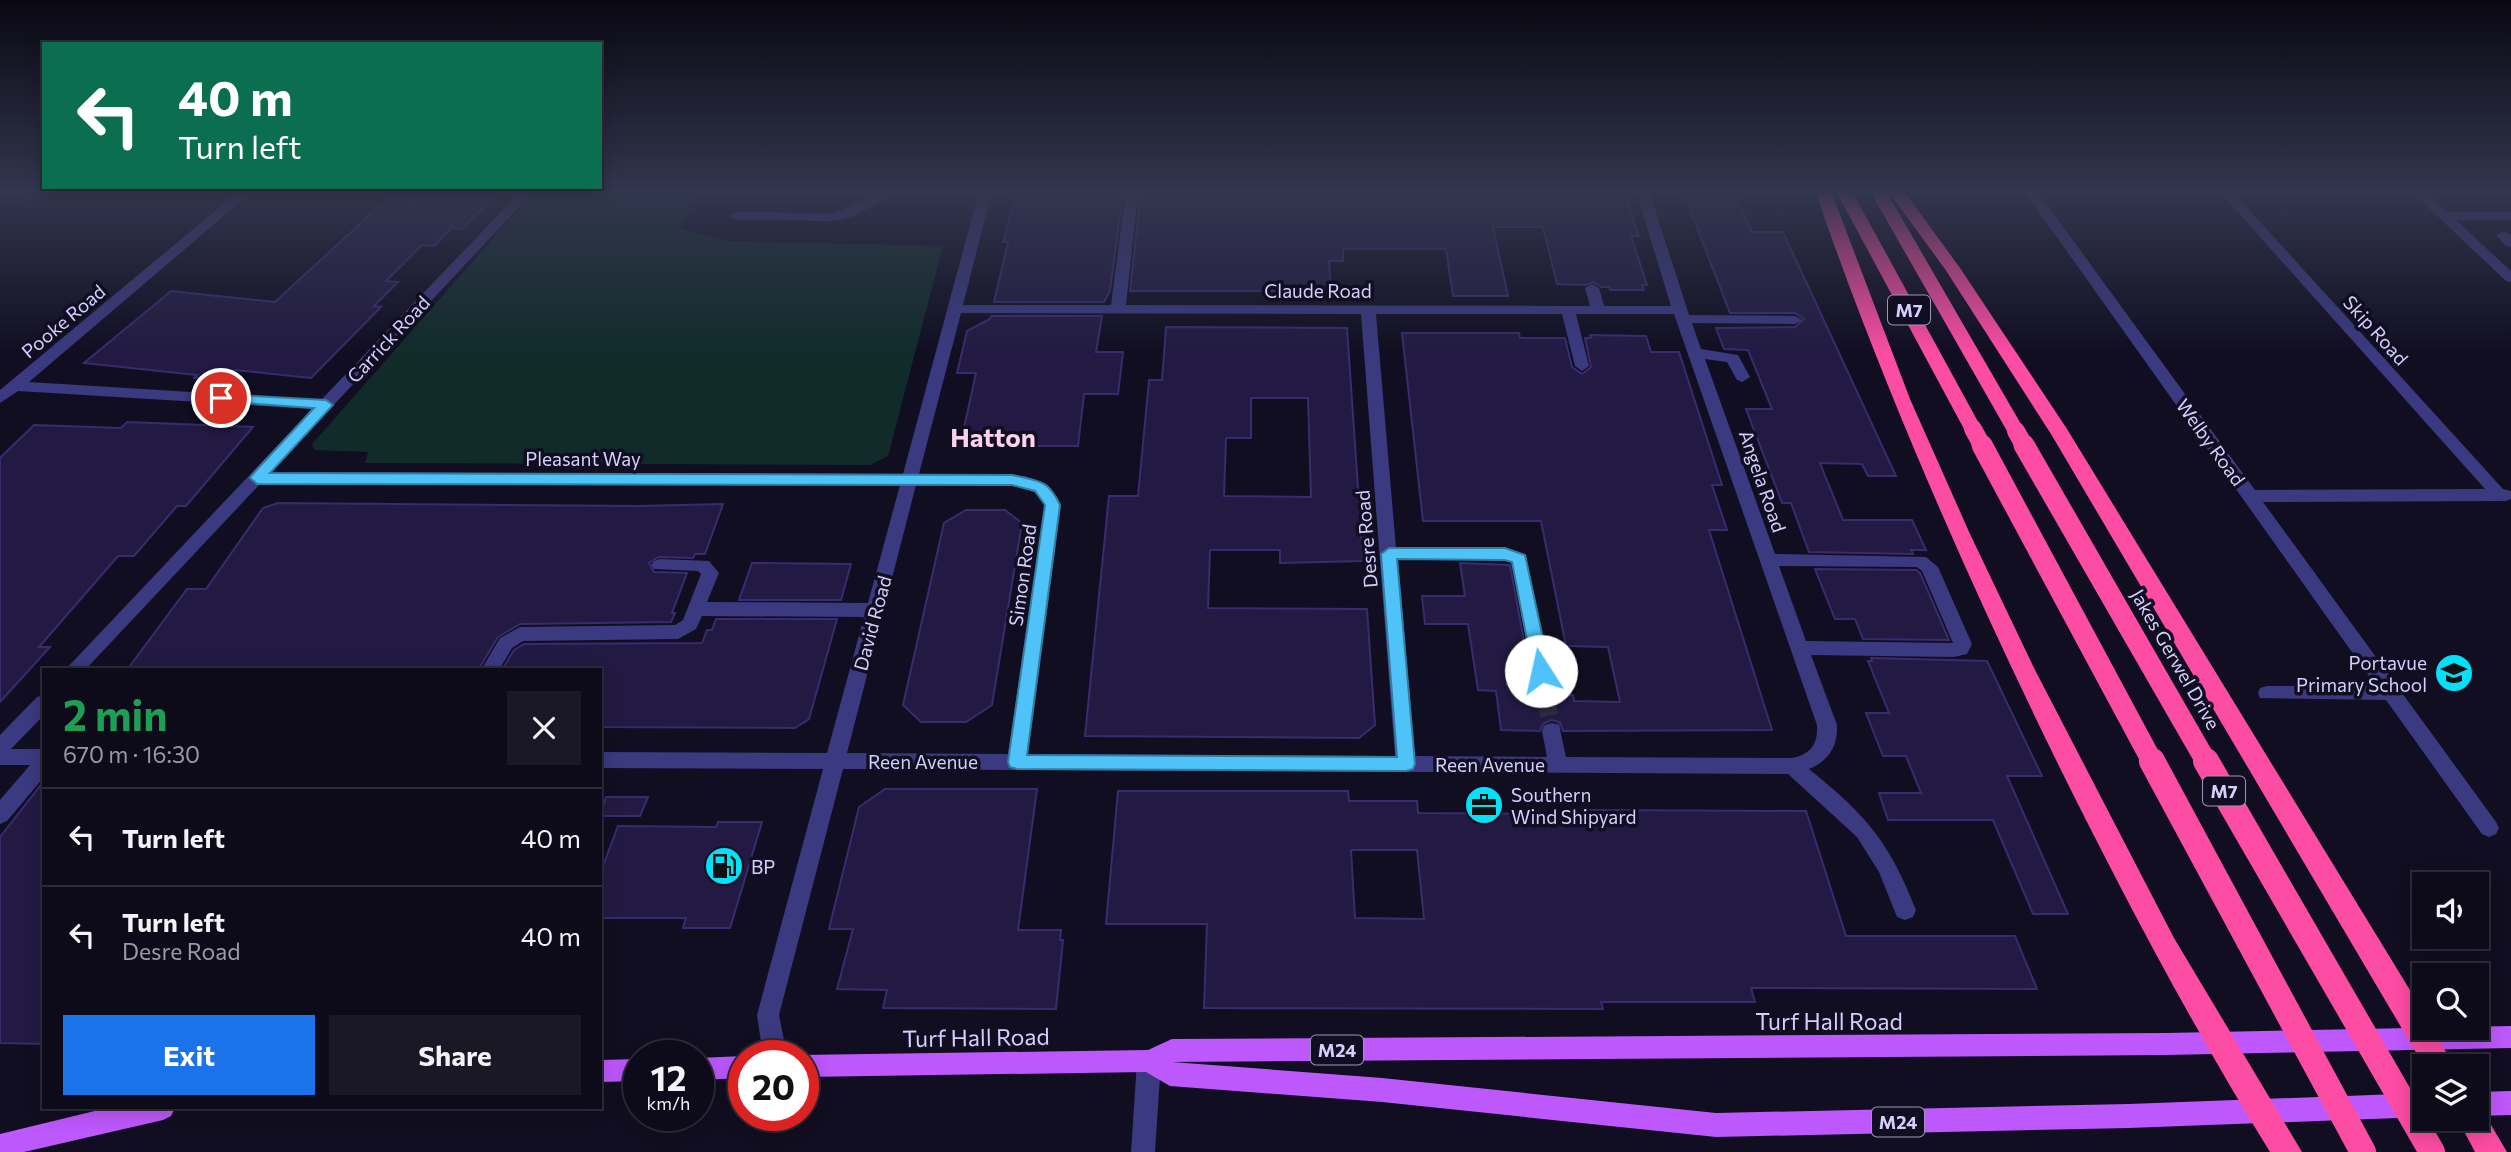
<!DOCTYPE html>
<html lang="en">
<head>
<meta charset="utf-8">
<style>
	body { margin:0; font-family:Commissioner,sans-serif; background:#1b1826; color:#f1f3f6; height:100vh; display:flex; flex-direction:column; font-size:26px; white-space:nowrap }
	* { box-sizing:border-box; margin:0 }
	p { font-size:23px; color:#9a9aa2 }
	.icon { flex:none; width:38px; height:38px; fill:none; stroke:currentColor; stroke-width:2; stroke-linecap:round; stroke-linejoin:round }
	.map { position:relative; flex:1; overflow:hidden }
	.details { position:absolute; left:42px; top:668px; width:560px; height:441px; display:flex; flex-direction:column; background:#0d0a19; border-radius:0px; box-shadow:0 4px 18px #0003,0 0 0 2px #2d2b38 }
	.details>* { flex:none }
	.guide { position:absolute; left:42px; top:42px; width:560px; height:147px; border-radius:0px; box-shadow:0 4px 18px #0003,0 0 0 2px #2d2b38; background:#0b6e4f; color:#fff; overflow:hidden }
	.buttons { position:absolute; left:2412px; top:872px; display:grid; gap:14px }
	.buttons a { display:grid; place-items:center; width:77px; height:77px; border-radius:0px; background:#0d0a19; box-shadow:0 4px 18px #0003,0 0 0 2px #2d2b38; font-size:35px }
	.speed { position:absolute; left:623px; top:1040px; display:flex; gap:14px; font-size:35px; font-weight:700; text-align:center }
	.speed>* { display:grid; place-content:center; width:91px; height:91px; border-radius:50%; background:#0d0a19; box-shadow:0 4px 18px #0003,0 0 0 2px #2d2b38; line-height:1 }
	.speed small { font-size:18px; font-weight:400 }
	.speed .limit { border:10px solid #d22; background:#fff; color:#111 }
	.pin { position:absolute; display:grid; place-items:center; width:60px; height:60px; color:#fff; margin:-30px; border:4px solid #fff; border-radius:50%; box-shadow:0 2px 7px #0007 }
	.me { position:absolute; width:77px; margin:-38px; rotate:350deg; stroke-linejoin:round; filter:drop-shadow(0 0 5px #0008) }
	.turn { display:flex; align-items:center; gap:24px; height:147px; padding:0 21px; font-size:32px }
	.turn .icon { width:91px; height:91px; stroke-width:2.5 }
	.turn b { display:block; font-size:49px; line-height:60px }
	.round { display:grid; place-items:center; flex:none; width:74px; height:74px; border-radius:0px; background:#1b1826 }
	.overview { display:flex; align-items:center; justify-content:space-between; height:119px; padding:0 21px }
	h1 { font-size:42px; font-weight:700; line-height:52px; color:#1e9e55 }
	.primary-button { display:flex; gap:14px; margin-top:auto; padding:14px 21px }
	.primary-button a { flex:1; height:80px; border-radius:0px; background:#1a73e8; color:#fff; font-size:28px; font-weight:700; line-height:80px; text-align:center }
	.primary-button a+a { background:#1b1826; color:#f1f3f6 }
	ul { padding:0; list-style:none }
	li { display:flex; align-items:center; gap:21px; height:98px; padding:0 21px; border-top:2px solid #2d2b38 }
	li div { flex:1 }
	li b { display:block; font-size:26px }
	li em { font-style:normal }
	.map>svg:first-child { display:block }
	.green { fill:#112b2a }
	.building { fill:#221a42; stroke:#382c6e; stroke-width:2; fill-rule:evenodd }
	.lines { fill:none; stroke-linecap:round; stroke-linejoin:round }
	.minor-tunnel { stroke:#2e2b42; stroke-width:18; stroke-dasharray:18 9; stroke-linecap:butt }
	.minor { fill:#3b3980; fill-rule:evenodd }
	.major { fill:#bd58fc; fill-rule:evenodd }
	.highway { fill:#fc4ca3; fill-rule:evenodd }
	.highway-bridge-far2 { stroke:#fc4ca3; stroke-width:18 }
	.highway-bridge-far1 { stroke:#fc4ca3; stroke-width:21 }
	.highway-bridge { stroke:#fc4ca3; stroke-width:26 }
	.route { fill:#4fc3f7; stroke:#337fa1; stroke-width:2 }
	.labels { text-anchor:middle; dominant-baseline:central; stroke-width:7; stroke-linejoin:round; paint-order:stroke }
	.shield { fill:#110e21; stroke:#9a95bc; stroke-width:2 }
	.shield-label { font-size:18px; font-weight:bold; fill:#d4cffe }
	.street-label { font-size:19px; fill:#d4cffe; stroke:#110e21 }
	.poi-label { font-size:19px; fill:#d4cffe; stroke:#110e21; text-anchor:start }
	.near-street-label { font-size:23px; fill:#d4cffe; stroke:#110e21 }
	.district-label { font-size:26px; font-weight:bold; fill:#fed1ee; stroke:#110e21 }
</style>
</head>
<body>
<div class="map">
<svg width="2511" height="1152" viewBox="0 0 2511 1152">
	<rect width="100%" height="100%" fill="#110e21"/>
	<path class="green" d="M535 191H702L680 228 730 241 943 246 888 456 870 465 365 463 368 452 314 450 312 444Z"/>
	<g class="building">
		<path d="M456 191H500L462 229 451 228 434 246 422 245 386 281 398 282 374 306 381 307 311 378 235 370 223 381 194 378 197 375 84 363 171 291 275 302 388 198 419 201 426 194 451 196Z"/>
		<path d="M1017 191H1123L1110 291 1104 302H994L1008 242H1003Z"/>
		<path d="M1141 191H1624L1639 236H1631L1647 285H1642L1644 290H1610L1609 287H1601L1593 282 1586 285 1557 284 1543 227H1493L1508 296H1453L1446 249H1343V261H1329L1331 291H1130Z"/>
		<path d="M1703 191H1733L1752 232H1783L1896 476H1868L1862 464 1820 463 1843 520H1912L1926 550H1911L1913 554 1809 552 1791 503H1782L1746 409H1772L1748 350 1724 349 1716 328 1795 327 1804 319 1795 313H1730L1684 194Z"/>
		<path d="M991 316H1102L1096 352H1123L1118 394H1084L1078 446H960L976 373H957L967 331 990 319Z"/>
		<path d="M1166 327 1347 328 1363 561 1280 563V550H1210L1208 608 1367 609 1375 725 1359 738 1085 736 1109 496H1138L1149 380H1162ZM1251 398H1308L1311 497 1224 496 1226 438H1251Z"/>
		<path d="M1402 333H1519L1520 338H1565L1572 367 1582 374 1591 367 1585 338H1591L1590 335 1646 336 1651 352H1679L1722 485H1712L1727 530H1709L1772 730 1563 731 1560 722 1551 720 1543 724 1540 731 1501 730 1496 691 1478 690 1468 624H1425L1422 596H1465L1460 563 1510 565 1525 646H1520L1526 682H1528L1531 695H1534L1538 705 1545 708 1554 705 1557 695H1573L1574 701 1620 702 1608 647 1566 646 1541 521H1423Z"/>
		<path d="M127 422 253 427 186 506H177L134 556H118L39 647H50L0 702V458L34 425 121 428Z"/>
		<path d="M278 503 640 506 723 504 705 554H695L693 558 659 557 649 563 654 572 687 573 672 613H675L671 622 520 624 498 637 478 670H127L187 589H206L263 508Z"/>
		<path d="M966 510H1005L1022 523 992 705 966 722H921L903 705 944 523Z"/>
		<path d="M752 563 851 564 841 600H739Z"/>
		<path d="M1815 569 1916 570 1920 573 1949 640 1863 639 1855 619H1835Z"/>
		<path d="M716 619H837L809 719 795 728 600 727V670H502L514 650 524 644 702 643 707 630H712Z"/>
		<path d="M1871 658 1987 661 2042 776H2007L2068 914H2033L1993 820H1888L1879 793H1921L1906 756H1883L1866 713H1889L1868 661H1872Z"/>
		<path d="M44 781V1044L0 1043V837Z"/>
		<path d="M885 789H1037L1018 930H1061L1060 940H1063L1056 1009 883 1008 887 990 837 989 853 929H829L859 807Z"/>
		<path d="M1118 791H1348L1349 801H1417L1418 813 1587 814 1586 810 1806 811 1846 936H2015L2037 989 1751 988 1755 1002H1601L1603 1009 1204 1008 1207 924H1106ZM1351 850H1417L1424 919 1355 918Z"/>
		<path d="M606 797H648L640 816H600Z"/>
		<path d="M718 822H762L730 928H683L686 918H600V874L618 826 716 827Z"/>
	</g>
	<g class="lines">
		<path class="minor-tunnel" d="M1546 698 1552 731"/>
		<g class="minor">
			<path d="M239 191H253L29 382 321 400 521 191H534L271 472 903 474 979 191H992L963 305H1111L1126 191H1138L1126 305 1590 306 1585 288 1592 284 1599 288 1604 306H1671L1636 191H1649L1689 315 1795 316 1802 320 1795 324 1692 323 1701 349 1738 355 1750 377 1742 382 1737 380 1727 362 1705 359 1775 554 1926 557 1938 567 1972 644 1967 654 1954 657 1811 655 1837 725C1838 746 1829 761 1809 769 1866 815 1889 841 1916 910L1913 917 1905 920 1897 917 1879 872 1857 837 1788 774 843 769 779 1015 787 1055H763L757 1015 823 769 600 768V752L827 753 864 617 702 616 696 629 678 639 523 641 512 648 499 670H481L500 638 520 627 675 625 683 620 701 574 698 571 654 569 651 565 654 561 660 559 709 561 719 573 707 602 868 603 900 485 260 484 85 670H65L312 409 18 391 0 403V390ZM961 313 1361 314 1395 756 1028 754 1061 505 1048 485 1025 476 919 474ZM1376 314H1562L1575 366 1582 371 1589 366 1576 314H1674L1817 725C1818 744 1811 754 1792 758L1566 757 1559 725 1552 723 1545 725 1542 731 1547 757 1415 756 1398 560H1504L1512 563 1537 698 1539 703 1546 706 1553 703 1555 698 1526 555 1505 548H1396ZM916 485 1019 486 1036 493 1045 505 1008 754 847 753ZM1779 566 1917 567 1922 571 1953 643 1806 641Z"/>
			<path d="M882 191H899L854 216 836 221 737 220 730 216 737 212 835 213Z"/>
			<path d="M2024 191H2037L2255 490 2485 489 2219 191H2232L2503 489 2511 491V499L2506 501 2263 502 2496 822 2499 828 2496 834 2489 837 2482 834 2386 700 2260 698 2258 693 2260 688 2267 686H2376Z"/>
			<path d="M2411 191H2425L2447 212H2511V220H2456L2511 271V282L2506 281Z"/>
			<path d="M2503 231 2511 235V247L2506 246 2496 235Z"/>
			<path d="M44 695V715L11 749H44V777L7 821 0 824V800L30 765H0V735L37 697Z"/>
			<path d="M1149 1050 1157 1053 1161 1061 1155 1152H1131L1137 1061 1141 1053Z"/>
		</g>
		<g class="major">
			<path d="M2511 1026V1048L2166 1055 1172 1062 1382 1078 1716 1113 2129 1104 2424 1093V1117L2129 1128 1716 1137 1382 1102 1170 1086 1146 1072 803 1077 801 1055 1148 1050 1172 1039 2166 1033Z"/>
			<path d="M744 1056V1078L698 1080V1058Z"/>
			<path d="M639 1059V1081L600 1082V1060Z"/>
			<path d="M2511 1091V1115L2476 1116V1092Z"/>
			<path d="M107 1108H175L171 1116 163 1120 24 1152H0V1134Z"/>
		</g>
		<g class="highway">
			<path d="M1815 191H1831L1910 399 1970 534 2034 668 2174 938 2302 1152H2270C2192 1026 2123 895 2057 762 1966 576 1883 387 1815 191Z"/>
			<path d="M1836 191H1852L1982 429 1980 433H1966L1964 429Z"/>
			<path d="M1870 191H1886L2025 431 2023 435H2009L2007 431Z"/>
			<path d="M1888 191H1904L1960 268 2067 429 2424 1013V1027H2432L2454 1066H2424L2051 434 1945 269Z"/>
			<path d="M2476 1106 2481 1108 2507 1152H2475L2457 1118H2476Z"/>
		</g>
		<g class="highway-bridge-far2">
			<path d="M1973 429 1983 447"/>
			<path d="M2016 431 2025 447"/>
		</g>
		<g class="highway-bridge-far1">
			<path d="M1982 445 2153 763"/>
			<path d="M2024 445 2207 763"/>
		</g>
		<g class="highway-bridge">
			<path d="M2152 761 2363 1152"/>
			<path d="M2206 761 2432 1152"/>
		</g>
	</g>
	<linearGradient id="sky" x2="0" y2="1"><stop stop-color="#090812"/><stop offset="0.54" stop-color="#32364e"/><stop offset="1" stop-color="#32364e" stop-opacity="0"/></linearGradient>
	<rect width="2511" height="353" fill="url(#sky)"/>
	<path class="route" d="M221 394 326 400 333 405 270 473 1012 475C1038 481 1048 479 1060 505L1027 755 1397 757 1381 554 1389 548H1505L1525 555 1550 671 1547 676H1535L1533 671 1512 562 1505 560 1397 559 1415 764 1413 769 1406 771 1017 769 1010 767 1008 762 1045 505 1035 491 1012 485 257 484 250 478 252 475 314 408 216 401 214 398Z"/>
	<defs>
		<symbol id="school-disc" viewBox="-11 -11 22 22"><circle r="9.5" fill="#04e0f5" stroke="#110e21"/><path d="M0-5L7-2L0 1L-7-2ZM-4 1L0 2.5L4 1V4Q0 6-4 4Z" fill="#111"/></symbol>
		<symbol id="office-disc" viewBox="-11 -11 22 22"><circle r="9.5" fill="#04e0f5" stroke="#110e21"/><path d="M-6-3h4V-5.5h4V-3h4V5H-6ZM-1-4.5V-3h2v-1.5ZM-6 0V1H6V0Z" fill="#111"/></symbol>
		<symbol id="fuel-disc" viewBox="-11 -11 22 22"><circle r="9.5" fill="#04e0f5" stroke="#110e21"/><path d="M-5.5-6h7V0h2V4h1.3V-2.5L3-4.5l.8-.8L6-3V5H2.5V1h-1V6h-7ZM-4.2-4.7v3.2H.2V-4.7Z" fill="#111"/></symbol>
	</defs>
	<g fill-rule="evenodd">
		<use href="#school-disc" x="2432" y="651" width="44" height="44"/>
		<use href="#office-disc" x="1462" y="783" width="44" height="44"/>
		<use href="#fuel-disc" x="702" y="844" width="44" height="44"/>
	</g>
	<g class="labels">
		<g class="shield">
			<rect x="1888" y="295.5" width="42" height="29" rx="5"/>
			<rect x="2203" y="776.5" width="42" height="29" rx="5"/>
			<rect x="1311" y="1035.5" width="52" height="29" rx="5"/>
			<rect x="1872" y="1107.5" width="52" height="29" rx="5"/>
		</g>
		<g class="shield-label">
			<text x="1909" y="310">M7</text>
			<text x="2224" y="791">M7</text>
			<text x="1337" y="1050">M24</text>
			<text x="1898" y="1122">M24</text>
		</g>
		<g class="street-label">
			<text x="1318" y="290">Claude Road</text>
			<text transform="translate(63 321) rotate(-40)">Pooke Road</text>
			<text transform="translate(2376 330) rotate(48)">Skip Road</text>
			<text transform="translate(388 339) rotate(-47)">Carrick Road</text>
			<text transform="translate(2211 442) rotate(54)">Welby Road</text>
			<text x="583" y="458">Pleasant Way</text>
			<text transform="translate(1763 481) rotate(71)">Angela Road</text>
			<text transform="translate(1366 539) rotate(-95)">Desre Road</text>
			<text transform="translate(1022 575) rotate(-82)">Simon Road</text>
			<text transform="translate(872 623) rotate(-75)">David Road</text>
			<text transform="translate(2176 659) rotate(60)">Jakes Gerwel Drive</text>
			<text x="923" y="761">Reen Avenue</text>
			<text x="1490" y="764">Reen Avenue</text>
		</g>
		<g class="poi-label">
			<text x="2427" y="662" text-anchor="end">Portavue<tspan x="2427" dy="22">Primary School</tspan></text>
			<text x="1511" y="794">Southern<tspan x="1511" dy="22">Wind Shipyard</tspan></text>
			<text x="751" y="866">BP</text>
		</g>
		<g class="near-street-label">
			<text x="1829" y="1021">Turf Hall Road</text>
			<text transform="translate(976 1037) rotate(-1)">Turf Hall Road</text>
		</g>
		<g class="district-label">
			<text x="993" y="436">Hatton</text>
		</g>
	</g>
</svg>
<div class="buttons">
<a><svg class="icon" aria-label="sound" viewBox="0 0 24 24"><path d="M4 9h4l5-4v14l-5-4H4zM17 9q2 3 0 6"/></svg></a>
<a><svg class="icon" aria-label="search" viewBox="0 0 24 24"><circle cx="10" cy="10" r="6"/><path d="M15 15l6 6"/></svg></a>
<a><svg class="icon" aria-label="layers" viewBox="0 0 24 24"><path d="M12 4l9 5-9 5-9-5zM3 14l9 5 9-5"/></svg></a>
</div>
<div class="speed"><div>12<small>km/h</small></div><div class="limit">20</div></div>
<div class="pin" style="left:221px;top:398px;background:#d93025"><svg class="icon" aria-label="arrive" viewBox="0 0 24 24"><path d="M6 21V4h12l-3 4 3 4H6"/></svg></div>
<svg class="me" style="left:1541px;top:671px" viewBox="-20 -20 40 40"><circle r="19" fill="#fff"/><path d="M0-13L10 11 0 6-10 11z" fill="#4fc3f7"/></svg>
<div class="guide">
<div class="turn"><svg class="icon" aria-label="left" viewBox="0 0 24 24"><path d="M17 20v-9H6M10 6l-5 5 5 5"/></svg><div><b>40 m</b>Turn left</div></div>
</div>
<section class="details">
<div class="overview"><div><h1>2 min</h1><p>670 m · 16:30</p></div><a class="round"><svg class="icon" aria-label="close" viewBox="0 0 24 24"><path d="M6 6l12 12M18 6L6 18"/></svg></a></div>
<ul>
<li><svg class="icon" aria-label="left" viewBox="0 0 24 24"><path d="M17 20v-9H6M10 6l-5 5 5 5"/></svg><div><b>Turn left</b></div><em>40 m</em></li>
<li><svg class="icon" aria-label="left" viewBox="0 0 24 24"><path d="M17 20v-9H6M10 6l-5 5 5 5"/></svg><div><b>Turn left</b><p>Desre Road</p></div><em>40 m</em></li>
</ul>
<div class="primary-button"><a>Exit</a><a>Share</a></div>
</section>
</div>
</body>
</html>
